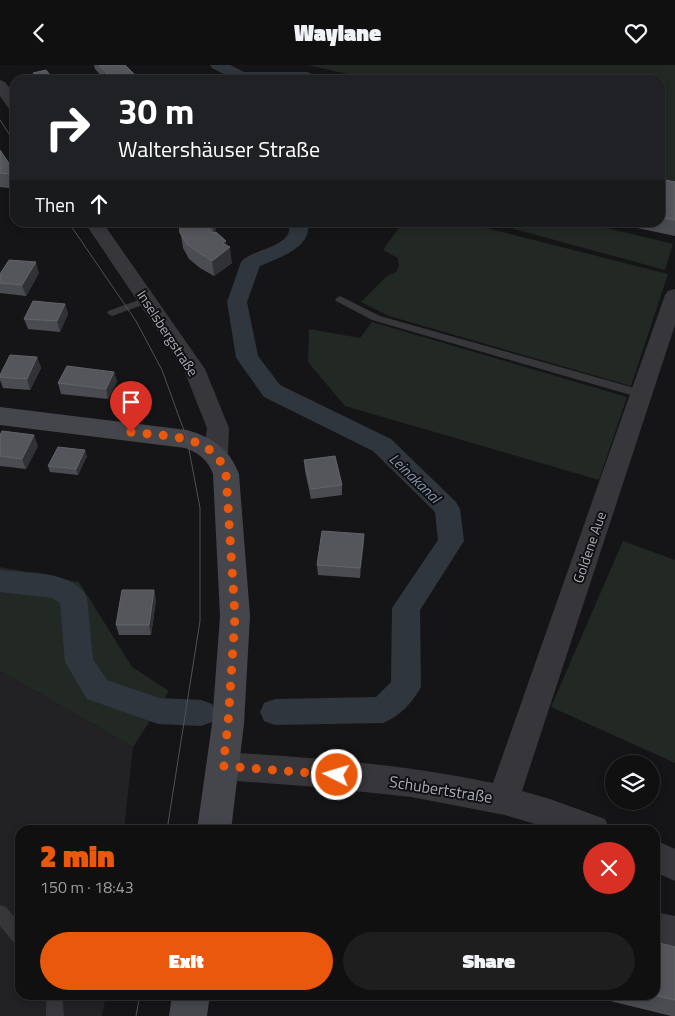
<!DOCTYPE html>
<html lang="en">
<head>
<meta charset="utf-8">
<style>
	body { margin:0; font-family:"Titillium Web",sans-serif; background:#1e1e1f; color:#f1f3f6; height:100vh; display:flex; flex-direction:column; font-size:19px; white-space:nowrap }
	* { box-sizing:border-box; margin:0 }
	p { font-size:16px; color:#9c9d9f }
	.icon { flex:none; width:28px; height:28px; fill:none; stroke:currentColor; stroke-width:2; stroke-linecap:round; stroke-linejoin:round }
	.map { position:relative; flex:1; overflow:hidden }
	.side { position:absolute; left:15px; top:760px; width:645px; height:175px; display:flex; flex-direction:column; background:#101011; border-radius:15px; box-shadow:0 2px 8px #0003,0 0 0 1px #303031 }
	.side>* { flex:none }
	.guide { position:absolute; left:10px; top:10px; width:655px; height:152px; border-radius:15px; box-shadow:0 2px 8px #0003,0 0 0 1px #303031; background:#202124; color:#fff; overflow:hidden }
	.buttons { position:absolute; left:605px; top:690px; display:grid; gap:10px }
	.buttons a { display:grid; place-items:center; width:55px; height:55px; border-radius:50%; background:#101011; box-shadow:0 2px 8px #0003,0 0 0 1px #303031; font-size:25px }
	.pin { position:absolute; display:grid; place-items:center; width:42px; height:42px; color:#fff; margin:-51px -21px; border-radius:50% 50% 50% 0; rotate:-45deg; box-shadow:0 0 5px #0007 }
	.pin .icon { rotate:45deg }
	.me { position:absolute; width:55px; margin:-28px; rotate:275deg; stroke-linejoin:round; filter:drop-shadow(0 0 4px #0008) }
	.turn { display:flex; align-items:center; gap:18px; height:105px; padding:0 25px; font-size:22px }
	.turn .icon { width:65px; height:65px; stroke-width:2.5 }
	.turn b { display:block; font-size:35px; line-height:42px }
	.then { display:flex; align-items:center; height:48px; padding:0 25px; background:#0003; gap:10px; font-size:19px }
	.round { display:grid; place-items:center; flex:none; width:52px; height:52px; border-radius:26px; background:#1e1e1f }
	.summary { display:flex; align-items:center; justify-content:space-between; height:85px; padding:0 25px }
	h1 { font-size:30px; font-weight:800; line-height:38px; color:#ea580c }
	.button { display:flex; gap:10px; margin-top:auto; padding:10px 25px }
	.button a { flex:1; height:58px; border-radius:30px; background:#ea580c; color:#fff; font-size:20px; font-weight:800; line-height:58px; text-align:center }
	.button a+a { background:#1e1e1f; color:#f1f3f6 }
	header { display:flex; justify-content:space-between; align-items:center; height:65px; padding:0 25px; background:#101011; font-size:22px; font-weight:800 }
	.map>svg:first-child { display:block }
	.built { fill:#222123 }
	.green { fill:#222823 }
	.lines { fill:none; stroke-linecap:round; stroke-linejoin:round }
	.canal { fill:#30363e; fill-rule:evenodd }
	.service { fill:#37373b; fill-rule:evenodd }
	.minor { fill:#37373b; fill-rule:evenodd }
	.secondary { fill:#45464b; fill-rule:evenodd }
	.tram { stroke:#505156; stroke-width:1 }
	.wall { fill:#4b4c51 }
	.shaded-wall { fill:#313235 }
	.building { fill:#55565b; stroke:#626469 }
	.route { stroke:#ea580c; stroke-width:9; stroke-dasharray:0 16.2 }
	.labels { text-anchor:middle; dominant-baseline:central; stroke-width:4; stroke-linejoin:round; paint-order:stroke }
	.street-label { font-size:14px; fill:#a9abb5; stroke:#101012 }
	.water-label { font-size:15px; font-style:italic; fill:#8494ac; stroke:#101012 }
	.near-street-label { font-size:16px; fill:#a9abb5; stroke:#101012 }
</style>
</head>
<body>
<header><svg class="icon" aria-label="back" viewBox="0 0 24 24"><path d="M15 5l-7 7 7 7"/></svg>Waylane<svg class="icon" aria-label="heart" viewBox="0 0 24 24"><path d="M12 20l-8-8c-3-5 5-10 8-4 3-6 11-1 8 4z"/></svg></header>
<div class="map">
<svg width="675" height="951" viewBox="0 0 675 951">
	<rect width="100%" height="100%" fill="#151517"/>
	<path class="built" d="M0 606 133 682 124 765H20V930H106L102 951H0Z"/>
	<g class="green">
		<path d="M308 0H675V128L660 125V15H373Z"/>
		<path d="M402 158H467L668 209 631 321 389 251 361 237 387 211 396 207 399 201 398 193 383 185Z"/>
		<path d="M518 158H587L673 179 665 205 514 164Z"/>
		<path d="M372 257 627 332 599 415 345 341 308 297 309 264 360 273Z"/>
		<path d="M623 476 675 495V698L551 642Z"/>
		<path d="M0 502 79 517 132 602 169 626 133 682 0 606Z"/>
	</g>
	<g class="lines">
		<g class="canal">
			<path d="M210 0H230L244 7H307L320 12 322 15H235L212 3Z"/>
			<path d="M288 158H308C312 183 278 193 260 201L247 237 258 291 280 320 391 374 456 437 460 444 464 476 420 545 421 622C413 637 399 652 383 658L275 660 264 656 260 647 264 638 275 634 376 632 391 617 392 543 438 475 435 447 373 386 264 332 239 297 236 292 227 237 241 197C250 184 297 182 288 158Z"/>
			<path d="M0 505C26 508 73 505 87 532L93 594 107 615 159 633 201 635 212 639 216 648 212 657 201 661 158 659 87 634 65 597 60 538 52 533 0 527Z"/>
		</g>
		<g class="service">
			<path d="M340 231 380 251 645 326 646 329 641 333 372 255 336 236 335 234Z"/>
			<path d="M147 232 151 233V237L112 251 107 248 108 246Z"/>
			<path d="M0 840 6 842 20 859V880L14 878 0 861Z"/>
			<path d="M44 930H62L64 951H46V935Z"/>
		</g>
		<g class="minor">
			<path d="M0 15 5 17 15 30V46L9 44 0 31Z"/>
			<path d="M85 158H103L205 304 229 363 228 388 224 394 216 396 208 394 204 388 207 363 184 305Z"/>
			<path d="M675 224V260L522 726 550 734 605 754 610 765H555L505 750 411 732 317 722 223 715 212 711 208 701 212 691 223 687C314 693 404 699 493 718L665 230 668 226Z"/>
			<path d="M655 775 675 784V816L655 807Z"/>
			<path d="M655 847 675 851V885L655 881Z"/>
		</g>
		<g class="secondary">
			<path d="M0 342 187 365C213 373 229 383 239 409L250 551 244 659 231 765H197L212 659 220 551 213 409C208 395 199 388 185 383L0 360Z"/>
			<path d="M172 930H210L207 951H169Z"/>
		</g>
		<g class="tram">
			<path d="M0 55 15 78"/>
			<path d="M69 158 136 256 162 305 187 374 200 443V556L167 765"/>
			<path d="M136 951 140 930"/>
		</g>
	</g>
	<g class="wall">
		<path d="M94 0H125L140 15H105L95 4Z"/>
		<path d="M33 8 54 15H35Z"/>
		<path d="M0 85 15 110V124L0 122Z"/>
		<path d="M660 114 675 117V171L623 160V158H660Z"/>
		<path d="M179 158H216V161L215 167 226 180 232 198 214 211 200 203 189 194 183 183Z"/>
		<path d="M39 208 26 231 0 228V209Z"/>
		<path d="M65 239 68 249 60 267 28 264 24 254Z"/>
		<path d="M37 292 41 303 30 325 3 323 0 315V310Z"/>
		<path d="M114 307 117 317 108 334 61 329 58 318Z"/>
		<path d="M0 370 38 381 26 404 0 401Z"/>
		<path d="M87 391 78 410 50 407 48 401Z"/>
		<path d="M304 395 342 420V430L311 434 305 406Z"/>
		<path d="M364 469 360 513 318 510 317 500Z"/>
		<path d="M154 525 156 535 151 570H119L116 560Z"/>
		<path d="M675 882V951H671L586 930H655Z"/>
	</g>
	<g class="shaded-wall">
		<path d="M14 106 15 110V121L12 109Z"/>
		<path d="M212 158H216V161L214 172Z"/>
		<path d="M226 176 227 185 230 182 232 198 214 211 212 196 222 178Z"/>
		<path d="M36 197 39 208 26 231 22 220Z"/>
		<path d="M65 239 68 249 60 267 57 256Z"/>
		<path d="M37 292 41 303 30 325 27 314Z"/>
		<path d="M114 307 117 317 108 334 106 324Z"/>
		<path d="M34 370 38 381 26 404 22 394Z"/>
		<path d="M85 385 87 391 78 410 76 404Z"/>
		<path d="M364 469V479L360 513V503Z"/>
		<path d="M154 525 156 535 151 570 149 560Z"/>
	</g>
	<g class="building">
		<path d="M99 0H125L140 15H113Z"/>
		<path d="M46 5 54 15H38L33 8Z"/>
		<path d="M0 85 14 106 12 109 0 108Z"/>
		<path d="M660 114 675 117V155L660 152Z"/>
		<path d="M179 158H208V163L212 168 216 167 226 176 222 178 230 182 212 196 198 187 187 179 180 168Z"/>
		<path d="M9 195 36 197 22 220 0 218V209Z"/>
		<path d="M33 236 65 239 57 256 24 254Z"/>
		<path d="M10 290 37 292 27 314 0 312V310Z"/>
		<path d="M67 301 114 307 106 324 58 318Z"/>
		<path d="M2 366 34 370 22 394 0 391V370Z"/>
		<path d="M58 382 85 385 76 404 48 401Z"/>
		<path d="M335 391 342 420 311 424 304 395Z"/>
		<path d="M322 466 364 469 360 503 317 500Z"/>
		<path d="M122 525H154L149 560H116Z"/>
		<path d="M655 877 675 882V935L653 930H655Z"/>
	</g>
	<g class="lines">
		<path class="route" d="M131 367C166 372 214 368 226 409L235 551 228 659 223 701 337 710"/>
	</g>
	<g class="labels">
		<g class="street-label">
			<text transform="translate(168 268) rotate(57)">Inselsbergstraße</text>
			<text transform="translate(589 482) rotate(-71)">Goldene Aue</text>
		</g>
		<g class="water-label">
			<text transform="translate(415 413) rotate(44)">Leinakanal</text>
		</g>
		<g class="near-street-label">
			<text transform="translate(441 724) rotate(9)">Schubertstraße</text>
		</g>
	</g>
</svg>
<div class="buttons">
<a><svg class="icon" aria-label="layers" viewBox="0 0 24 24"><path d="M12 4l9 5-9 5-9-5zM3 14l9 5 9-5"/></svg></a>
</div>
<div class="pin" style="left:131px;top:367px;background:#d93025"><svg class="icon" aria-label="arrive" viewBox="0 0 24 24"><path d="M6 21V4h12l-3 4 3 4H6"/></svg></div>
<svg class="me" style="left:337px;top:710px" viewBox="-20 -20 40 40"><circle r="17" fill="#ea580c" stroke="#fff" stroke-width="3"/><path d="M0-11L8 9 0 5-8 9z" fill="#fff"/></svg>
<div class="guide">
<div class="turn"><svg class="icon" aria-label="right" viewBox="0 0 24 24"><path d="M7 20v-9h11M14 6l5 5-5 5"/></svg><div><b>30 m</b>Waltershäuser Straße</div></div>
<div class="then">Then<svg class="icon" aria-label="ahead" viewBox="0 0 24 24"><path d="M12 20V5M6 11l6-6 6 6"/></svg></div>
</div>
<section class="side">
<div class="summary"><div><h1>2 min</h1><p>150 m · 18:43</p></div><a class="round" style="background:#d93025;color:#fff"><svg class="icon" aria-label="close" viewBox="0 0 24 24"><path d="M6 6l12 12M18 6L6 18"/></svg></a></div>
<div class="button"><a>Exit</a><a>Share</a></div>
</section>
</div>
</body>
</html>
